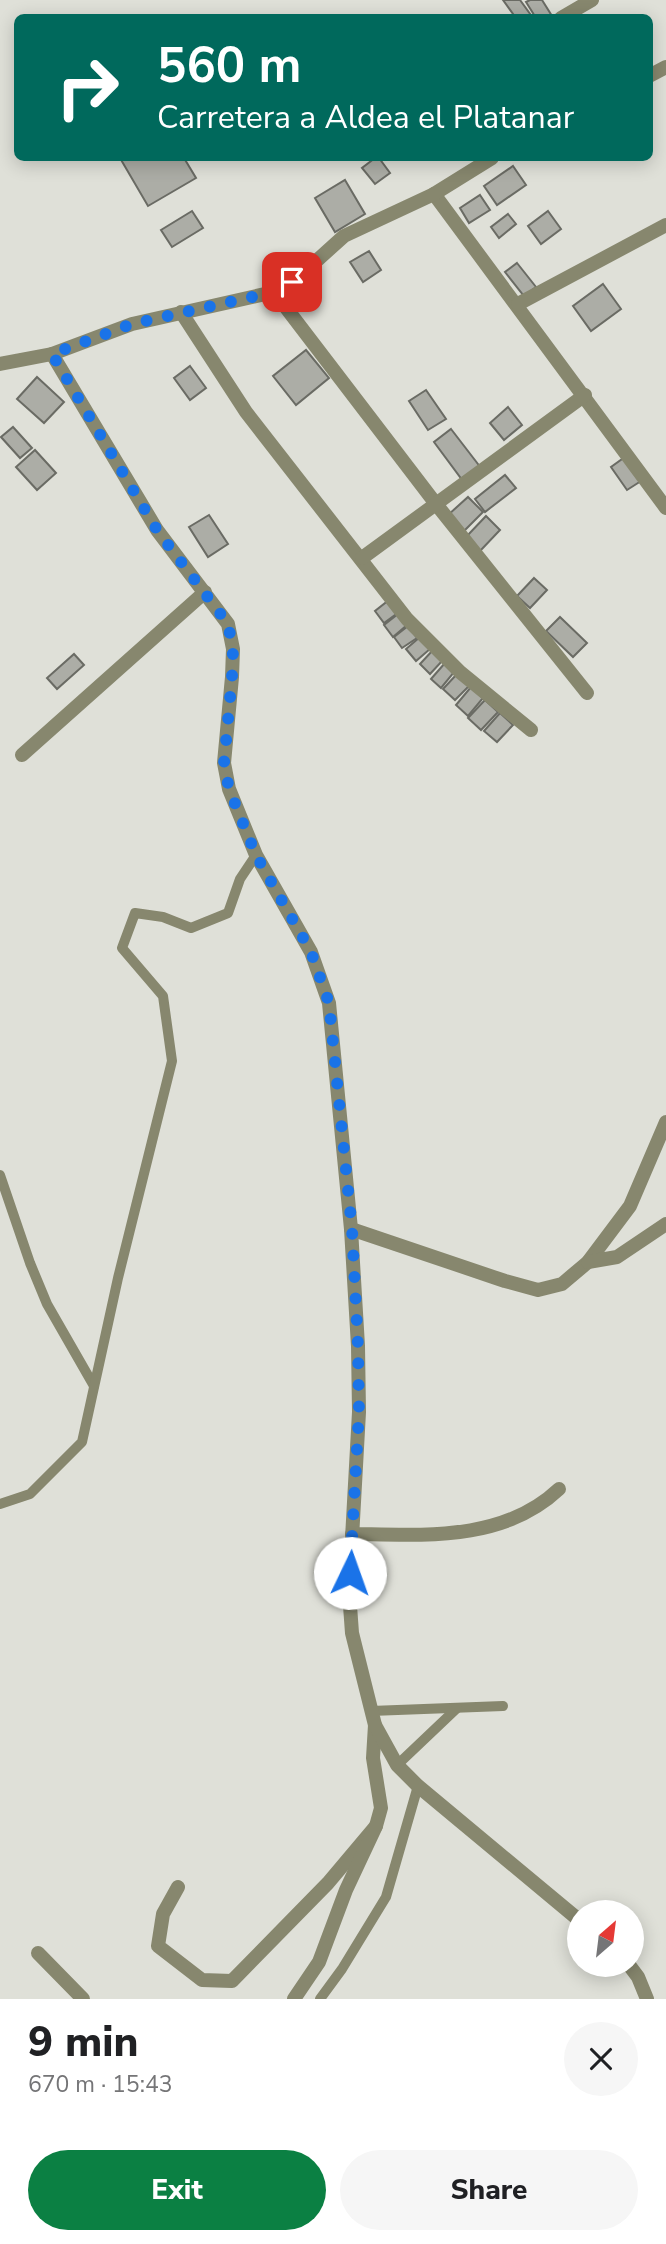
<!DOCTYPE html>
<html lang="en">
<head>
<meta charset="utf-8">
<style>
	body { margin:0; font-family:"Nunito Sans",sans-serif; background:#f6f6f6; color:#202124; height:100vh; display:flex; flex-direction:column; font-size:26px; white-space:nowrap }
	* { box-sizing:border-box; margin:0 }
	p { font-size:23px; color:#757577 }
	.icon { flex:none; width:38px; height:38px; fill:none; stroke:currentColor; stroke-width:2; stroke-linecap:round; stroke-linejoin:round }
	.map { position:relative; height:1999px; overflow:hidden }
	.panel { display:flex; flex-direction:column; background:#fff; flex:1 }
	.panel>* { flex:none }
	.banner { position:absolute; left:14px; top:14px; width:639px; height:147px; border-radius:10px; box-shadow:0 4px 18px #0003; background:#00695c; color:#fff; overflow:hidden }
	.needle { width:46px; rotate:28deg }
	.buttons { position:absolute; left:567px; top:1900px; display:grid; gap:14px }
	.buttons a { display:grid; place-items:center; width:77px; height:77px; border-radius:50%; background:#fff; box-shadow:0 4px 18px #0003; font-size:35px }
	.pin { position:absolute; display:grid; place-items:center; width:60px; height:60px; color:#fff; margin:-30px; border-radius:14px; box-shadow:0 4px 10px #0006 }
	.me { position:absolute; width:77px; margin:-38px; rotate:3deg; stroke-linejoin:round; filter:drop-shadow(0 0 5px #0008) }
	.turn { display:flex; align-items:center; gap:24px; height:147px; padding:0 28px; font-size:32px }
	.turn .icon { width:91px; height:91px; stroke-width:2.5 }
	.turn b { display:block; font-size:49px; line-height:60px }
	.round { display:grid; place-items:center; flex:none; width:74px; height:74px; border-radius:37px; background:#f6f6f6 }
	.head { display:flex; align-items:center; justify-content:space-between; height:119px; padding:0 28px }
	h1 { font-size:42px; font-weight:800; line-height:52px }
	.primary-button { display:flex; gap:14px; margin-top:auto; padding:14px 28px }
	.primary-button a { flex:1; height:80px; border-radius:42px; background:#0b8043; color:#fff; font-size:28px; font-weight:800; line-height:80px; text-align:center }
	.primary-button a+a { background:#f6f6f6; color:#202124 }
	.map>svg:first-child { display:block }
	.building { fill:#acada6; stroke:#6a6b64; stroke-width:2 }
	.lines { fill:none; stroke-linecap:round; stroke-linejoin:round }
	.service { stroke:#87876e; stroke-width:10 }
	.minor { stroke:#87876e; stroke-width:14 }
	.tertiary { stroke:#87876e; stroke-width:14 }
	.route { stroke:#1a73e8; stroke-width:12; stroke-dasharray:0 21.6 }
</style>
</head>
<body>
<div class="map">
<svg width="666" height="1999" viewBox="0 0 666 1999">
	<rect width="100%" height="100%" fill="#dfe0d8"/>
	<g class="building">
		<path d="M503 0H520L533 18H516Z"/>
		<path d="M530 0H542L552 16 536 18 526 2Z"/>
		<path d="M120 158H184L196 178 148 206Z"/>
		<path d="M375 158H379L390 173 375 184 362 168Z"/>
		<path d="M513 166 526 185 497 205 484 186Z"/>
		<path d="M345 180 365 214 335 232 315 198Z"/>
		<path d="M480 195 490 210 469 223 460 208Z"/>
		<path d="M192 211 203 228 172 247 161 230Z"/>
		<path d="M548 211 561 229 541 244 528 226Z"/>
		<path d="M508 214 516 224 499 238 491 227Z"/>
		<path d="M369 251 381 270 363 282 350 262Z"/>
		<path d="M517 263 536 287 524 296 505 272Z"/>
		<path d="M603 284 621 309 591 331 573 306Z"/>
		<path d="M306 350 329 378 296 405 273 376Z"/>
		<path d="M190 366 206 388 190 400 174 378Z"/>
		<path d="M37 377 64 402 44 423 17 399Z"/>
		<path d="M426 390 446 419 428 430 409 401Z"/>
		<path d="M508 407 522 425 504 440 490 423Z"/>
		<path d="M13 427 32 448 20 458 1 437Z"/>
		<path d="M451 429 481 468 463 481 434 442Z"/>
		<path d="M35 450 56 473 37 490 16 467Z"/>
		<path d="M625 457 641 481 627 490 611 467Z"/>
		<path d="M505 475 516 488 485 512 475 499Z"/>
		<path d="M468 497 483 512 464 531 448 515Z"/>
		<path d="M209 515 228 544 208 557 189 527Z"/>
		<path d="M486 516 500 530 480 551 466 537Z"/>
		<path d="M534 578 547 590 530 608 517 596Z"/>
		<path d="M389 600 399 612 384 623 375 611Z"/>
		<path d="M398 614 407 625 393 637 384 625Z"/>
		<path d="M560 617 587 643 573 657 546 631Z"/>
		<path d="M408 626 417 638 402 648 394 637Z"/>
		<path d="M420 637 430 649 416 661 406 649Z"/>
		<path d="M433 650 443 660 430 674 420 664Z"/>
		<path d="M74 654 84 665 57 689 47 678Z"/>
		<path d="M445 663 455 671 441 688 431 679Z"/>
		<path d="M457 674 469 686 455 700 443 689Z"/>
		<path d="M471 687 483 698 468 716 456 705Z"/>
		<path d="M485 700 498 712 481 730 468 718Z"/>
		<path d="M500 713 513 725 497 742 484 731Z"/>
	</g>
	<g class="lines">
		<g class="service">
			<path d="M0 1175 30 1263 47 1304 94 1386"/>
			<path d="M0 1504 30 1494 82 1442 118 1278 172 1061 163 996 122 948 135 913 163 917 191 928 228 913 240 879 256 855"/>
			<path d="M371 1711 503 1706"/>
			<path d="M397 1765 457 1708"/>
			<path d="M320 1999 342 1969 386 1897 418 1786"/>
		</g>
		<g class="minor">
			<path d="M561 18 592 0"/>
			<path d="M434 194 666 508"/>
			<path d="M274 292 436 504 587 693"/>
			<path d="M518 304 666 225"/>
			<path d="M181 312 246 412 407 619 460 672 531 730"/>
			<path d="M362 558 585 395"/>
			<path d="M22 755 205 592"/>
			<path d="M351 1229 505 1281 538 1290 562 1284 588 1262 630 1206 666 1122"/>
			<path d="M588 1262 617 1257 666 1224"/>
			<path d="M352 1534C423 1535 503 1542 559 1489"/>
			<path d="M178 1887 163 1914 158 1946 202 1980 232 1981 328 1883 376 1826"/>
			<path d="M38 1953 83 1999"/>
			<path d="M294 1999 319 1962 346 1890 376 1826 381 1808 373 1758 375 1725"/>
		</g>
		<g class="tertiary">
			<path d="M649 76 666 67"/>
			<path d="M52 354 157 530 228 624 233 649 232 677 224 763 229 789 256 855 311 952 329 1003 351 1229 358 1346 359 1412 349 1592 352 1633 375 1725 397 1765 418 1786 579 1920"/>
			<path d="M0 364 52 354 132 324 274 292 303 273 344 236 434 194 492 158"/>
			<path d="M629 1965 638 1977 647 1999"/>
		</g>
	</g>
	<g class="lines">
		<path class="route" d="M292 282 274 292 132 324 52 354 157 530 228 624 233 649 232 677 224 763 229 789 256 855 311 952 329 1003 352 1229 358 1346 359 1412 350 1573"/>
	</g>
</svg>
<div class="buttons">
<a><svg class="needle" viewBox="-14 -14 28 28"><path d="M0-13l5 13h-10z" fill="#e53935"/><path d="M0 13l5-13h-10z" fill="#757577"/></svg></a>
</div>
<div class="pin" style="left:292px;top:282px;background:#d93025"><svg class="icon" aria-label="arrive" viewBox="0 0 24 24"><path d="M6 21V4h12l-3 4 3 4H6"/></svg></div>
<svg class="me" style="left:350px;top:1573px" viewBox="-20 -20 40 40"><circle r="19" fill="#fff"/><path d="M0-13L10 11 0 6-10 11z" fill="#1a73e8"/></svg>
<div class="banner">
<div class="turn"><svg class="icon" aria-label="right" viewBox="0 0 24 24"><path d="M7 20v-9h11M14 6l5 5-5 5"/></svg><div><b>560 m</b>Carretera a Aldea el Platanar</div></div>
</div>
</div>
<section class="panel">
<div class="head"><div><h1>9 min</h1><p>670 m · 15:43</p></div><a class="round"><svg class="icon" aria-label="close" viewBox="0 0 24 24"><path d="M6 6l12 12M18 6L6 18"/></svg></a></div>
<div class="primary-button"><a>Exit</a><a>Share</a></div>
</section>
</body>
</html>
